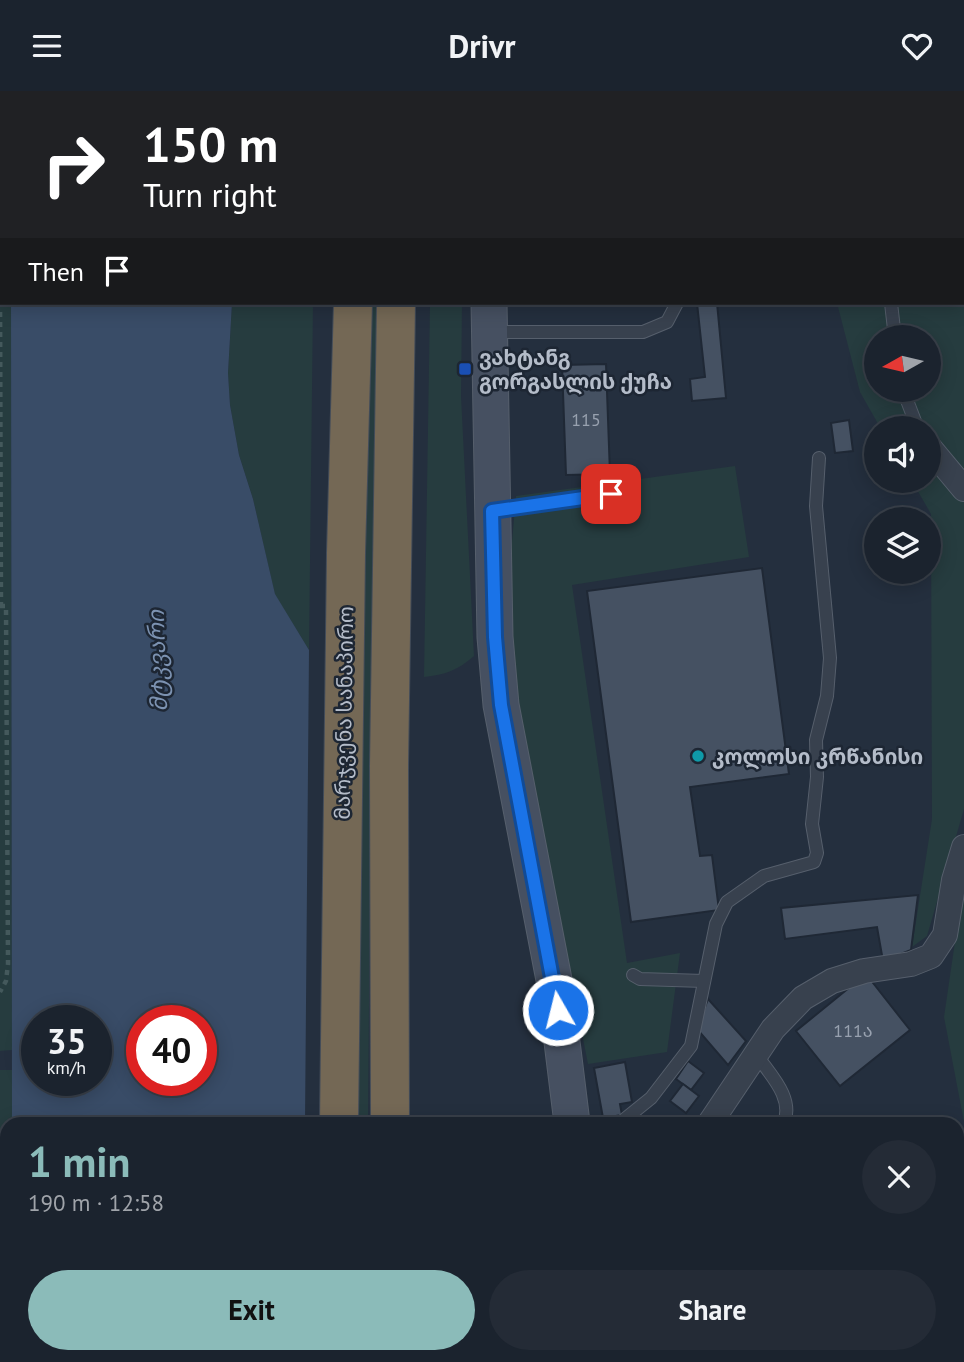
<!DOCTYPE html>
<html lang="en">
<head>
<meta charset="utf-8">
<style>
	body { margin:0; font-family:"PT Sans","Noto Sans Georgian",sans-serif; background:#242b36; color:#f1f3f6; height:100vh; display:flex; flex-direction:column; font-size:26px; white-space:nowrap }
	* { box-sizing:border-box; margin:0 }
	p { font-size:23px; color:#a0a4aa }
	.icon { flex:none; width:38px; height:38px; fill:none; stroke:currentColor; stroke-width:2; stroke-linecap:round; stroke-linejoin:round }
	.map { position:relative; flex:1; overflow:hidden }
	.side { position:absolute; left:0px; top:1026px; width:964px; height:247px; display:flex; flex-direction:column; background:#1b232e; border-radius:21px 21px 0 0; box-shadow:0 4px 18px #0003,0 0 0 2px #39404a }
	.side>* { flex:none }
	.top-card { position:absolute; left:0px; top:0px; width:964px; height:214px; box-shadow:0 4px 18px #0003,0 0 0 2px #39404a; background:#202124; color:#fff; overflow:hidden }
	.needle { width:46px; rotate:262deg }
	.fabs { position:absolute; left:864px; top:234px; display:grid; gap:14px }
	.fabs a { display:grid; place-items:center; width:77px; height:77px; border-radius:50%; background:#1b232e; box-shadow:0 4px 18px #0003,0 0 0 2px #39404a; font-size:35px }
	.speed { position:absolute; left:21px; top:914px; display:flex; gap:14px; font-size:35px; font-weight:700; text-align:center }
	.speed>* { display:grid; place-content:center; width:91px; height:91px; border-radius:50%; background:#1b232e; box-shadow:0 4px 18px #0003,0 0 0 2px #39404a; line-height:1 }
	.speed small { font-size:18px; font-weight:400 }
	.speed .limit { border:10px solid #d22; background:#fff; color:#111 }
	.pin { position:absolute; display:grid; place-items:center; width:60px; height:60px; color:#fff; margin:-30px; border-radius:14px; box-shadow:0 4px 10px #0006 }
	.me { position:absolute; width:77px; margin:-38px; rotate:352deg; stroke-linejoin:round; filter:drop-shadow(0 0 5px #0008) }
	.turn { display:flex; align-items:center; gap:24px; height:147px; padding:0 28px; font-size:32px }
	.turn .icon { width:91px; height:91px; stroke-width:2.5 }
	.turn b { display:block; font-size:49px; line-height:60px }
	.then { display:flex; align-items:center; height:66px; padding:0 28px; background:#0003; gap:14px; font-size:26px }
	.round { display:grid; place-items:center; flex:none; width:74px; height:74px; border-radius:37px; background:#242b36 }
	.headline { display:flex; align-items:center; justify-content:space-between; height:119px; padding:0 28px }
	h1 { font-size:42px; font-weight:700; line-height:52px; color:#8bbbb9 }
	.cta { display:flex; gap:14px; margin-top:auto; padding:14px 28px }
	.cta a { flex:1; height:80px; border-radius:42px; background:#8bbbb9; color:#111; font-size:28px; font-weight:700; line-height:80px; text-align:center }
	.cta a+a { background:#242b36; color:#f1f3f6 }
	header { display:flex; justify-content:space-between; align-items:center; height:91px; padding:0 28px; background:#1b232e; font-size:32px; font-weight:700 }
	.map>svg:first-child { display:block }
	.green { fill:#263c3f; fill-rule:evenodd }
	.water { fill:#394c67; fill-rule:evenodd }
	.building { fill:#455162; stroke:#1f2835; stroke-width:2 }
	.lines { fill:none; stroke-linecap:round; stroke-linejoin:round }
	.lane-casing { stroke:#565f6c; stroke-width:14 }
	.street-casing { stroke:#565f6c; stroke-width:26 }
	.secondary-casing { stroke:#565f6c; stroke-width:37 }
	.highway-casing { stroke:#434c59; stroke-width:40 }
	.path { stroke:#44595c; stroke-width:4.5; stroke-dasharray:5 5; stroke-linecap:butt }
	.lane { stroke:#38414e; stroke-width:12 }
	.street { stroke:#38414e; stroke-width:24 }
	.secondary { stroke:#465061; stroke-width:35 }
	.highway { stroke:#746855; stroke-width:38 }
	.route-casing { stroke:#114b97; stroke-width:18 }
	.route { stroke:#1a73e8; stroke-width:12 }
	.transit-dot { fill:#1a4fb4; stroke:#1d2633; stroke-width:2.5 }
	.culture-dot { fill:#0f9aa8; stroke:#1d2633; stroke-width:2.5 }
	.labels { text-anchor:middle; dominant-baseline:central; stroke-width:5; stroke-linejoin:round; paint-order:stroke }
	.number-label { font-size:18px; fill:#98a1af }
	.poi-label { font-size:21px; font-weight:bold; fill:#b4bcc9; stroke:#1d2633; text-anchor:start }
	.street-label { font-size:21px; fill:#b4bcc9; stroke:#1d2633 }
	.water-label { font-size:23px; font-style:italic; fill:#7c92b1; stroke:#1d2633 }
</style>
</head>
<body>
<header><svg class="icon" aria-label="menu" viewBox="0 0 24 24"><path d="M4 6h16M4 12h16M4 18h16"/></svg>Drivr<svg class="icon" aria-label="heart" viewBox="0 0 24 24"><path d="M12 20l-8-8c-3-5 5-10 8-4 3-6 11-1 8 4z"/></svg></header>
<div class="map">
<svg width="964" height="1271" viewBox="0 0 964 1271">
	<rect width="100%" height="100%" fill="#242f3e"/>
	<g class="green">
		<path d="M0 0H12L2 2V212H11L12 959 0 960Z"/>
		<path d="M805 0H964V718L927 845 912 856 932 728 931 423 912 390H929V338H881L860 301 837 212H962V2ZM877 247H929V299H877Z"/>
		<path d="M232 212H313L309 559 275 504 253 408 239 364 230 314 228 282Z"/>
		<path d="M366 212H379L373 446 368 1032H357Z"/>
		<path d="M430 212H462L461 305 474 565C458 579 445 584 424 586Z"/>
		<path d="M735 375 749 466 572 494 627 872 680 862 667 961 588 973 515 601 508 497 516 405Z"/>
		<path d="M964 789V1031L944 926Z"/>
		<path d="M0 979H12V1032H7V1265H12V1271H0Z"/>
	</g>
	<g class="water">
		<path d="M12 0H253L12 2Z"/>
		<path d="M11 212H232L228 282 230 314 239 364 253 408 275 503 309 559 305 1032H12ZM37 929H96V989H37ZM142 929H201V989H142Z"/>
		<rect x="12" y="1265" width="291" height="6"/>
	</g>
	<g class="building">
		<path d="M581 0H619V2H565Z"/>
		<path d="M697 212H717L726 307 692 310 690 288 705 286Z"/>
		<path d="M606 273 610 383 566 384 562 274Z"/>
		<path d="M849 329 853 360 835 362 831 332Z"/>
		<path d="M762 477 789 683 690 696 700 765 712 764 719 819 631 831 587 500Z"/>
		<path d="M918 804 911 859 883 870 877 836 785 848 781 817Z"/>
		<path d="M866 883 910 939 840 995 796 940Z"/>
		<path d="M708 908 746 950 728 974 697 938Z"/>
		<path d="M688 970 704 982 691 999 676 988Z"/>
		<path d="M625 971 632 1011 620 1013 622 1024 603 1027 594 977Z"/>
		<path d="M683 993 699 1005 686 1022 670 1010Z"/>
		<path d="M723 1265H760L761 1271H724Z"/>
	</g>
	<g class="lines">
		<defs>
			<g id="lane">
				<path d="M675 0V2"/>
				<path d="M916 2 917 0"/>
				<path d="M891 212 895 247"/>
				<path d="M493 241H643L667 231 677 212"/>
				<path d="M903 299 918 338"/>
				<path d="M496 420 611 403"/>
				<path d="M633 884 640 888 704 890"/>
				<path d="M756 963C770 984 794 1006 784 1032"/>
				<path d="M620 1032 651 1007 691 955 716 833 727 811 764 785 814 771 817 762 812 733 817 686 816 649 827 605 830 567 816 415 819 367"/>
				<path d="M689 1265 690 1271"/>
				<path d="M903 1265V1271"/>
				<path d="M610 1271V1265"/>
			</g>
			<g id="street">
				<path d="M929 356 964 398"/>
				<path d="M710 1032 773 938 803 907 832 890 864 880 911 873 931 865 945 844 954 789 964 756"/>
			</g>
			<g id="secondary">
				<path d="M487 2V0"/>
				<path d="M489 212 495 546 501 614 555 894 572 1032"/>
				<path d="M538 1271 540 1265"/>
			</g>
			<g id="highway">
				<path d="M359 2V0"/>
				<path d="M403 2V0"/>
				<path d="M339 1032 346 462 353 212"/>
				<path d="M390 1032 389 675 396 212"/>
				<path d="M337 1271V1265"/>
				<path d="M389 1271V1265"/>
			</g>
		</defs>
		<use href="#lane" class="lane-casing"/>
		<use href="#street" class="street-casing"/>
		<use href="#secondary" class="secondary-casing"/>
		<use href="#highway" class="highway-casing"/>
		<g class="path">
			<path d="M7 2V0"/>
			<path d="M895 2V0"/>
			<path d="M0 15H2"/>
			<path d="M0 140H2"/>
			<path d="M0 191 1 515"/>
			<path d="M0 515H6L8 873 6 890 0 901"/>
		</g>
		<use href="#lane" class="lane"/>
		<use href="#street" class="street"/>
		<use href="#secondary" class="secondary"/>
		<use href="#highway" class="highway"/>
	</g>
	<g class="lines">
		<defs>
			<path id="route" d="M558 919 501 614 495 546 492 420 611 403"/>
		</defs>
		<use href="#route" class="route-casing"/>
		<use href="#route" class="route"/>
	</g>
	<rect class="transit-dot" x="458" y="271" width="14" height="14" rx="3.5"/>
	<circle class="culture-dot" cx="698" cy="665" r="7"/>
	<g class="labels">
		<g class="number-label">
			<text x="586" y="328">115</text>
			<text x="853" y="939">111ა</text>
		</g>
		<g class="poi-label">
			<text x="479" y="266">ვახტანგ<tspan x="479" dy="24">გორგასლის ქუჩა</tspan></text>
			<text x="712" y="665">კოლოსი კრწანისი</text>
		</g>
		<g class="street-label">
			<text transform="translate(344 622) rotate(-89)">მარჯვენა სანაპირო</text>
		</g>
		<g class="water-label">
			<text transform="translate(157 570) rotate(-92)">მტკვარი</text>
		</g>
	</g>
</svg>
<div class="fabs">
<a><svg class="needle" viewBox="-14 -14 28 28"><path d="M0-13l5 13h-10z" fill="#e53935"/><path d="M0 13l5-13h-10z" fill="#a0a4aa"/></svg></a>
<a><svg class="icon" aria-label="sound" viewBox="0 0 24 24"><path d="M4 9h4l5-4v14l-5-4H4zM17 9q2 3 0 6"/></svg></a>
<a><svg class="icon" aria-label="layers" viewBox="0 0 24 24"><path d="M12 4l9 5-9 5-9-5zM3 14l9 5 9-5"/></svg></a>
</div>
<div class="speed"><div>35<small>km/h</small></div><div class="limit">40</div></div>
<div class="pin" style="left:611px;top:403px;background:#d93025"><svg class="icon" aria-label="arrive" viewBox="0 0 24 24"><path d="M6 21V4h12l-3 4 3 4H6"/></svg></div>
<svg class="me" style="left:558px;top:919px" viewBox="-20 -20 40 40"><circle r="17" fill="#1a73e8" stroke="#fff" stroke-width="3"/><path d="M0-11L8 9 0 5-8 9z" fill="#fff"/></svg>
<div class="top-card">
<div class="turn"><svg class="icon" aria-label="right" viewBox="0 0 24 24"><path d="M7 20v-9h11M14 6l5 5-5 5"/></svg><div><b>150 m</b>Turn right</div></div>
<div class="then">Then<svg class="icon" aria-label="arrive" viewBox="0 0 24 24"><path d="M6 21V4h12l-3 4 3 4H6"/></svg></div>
</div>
<section class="side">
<div class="headline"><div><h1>1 min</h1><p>190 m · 12:58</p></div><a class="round"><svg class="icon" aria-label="close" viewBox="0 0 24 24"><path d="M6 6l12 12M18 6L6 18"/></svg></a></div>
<div class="cta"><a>Exit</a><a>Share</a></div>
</section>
</div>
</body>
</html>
